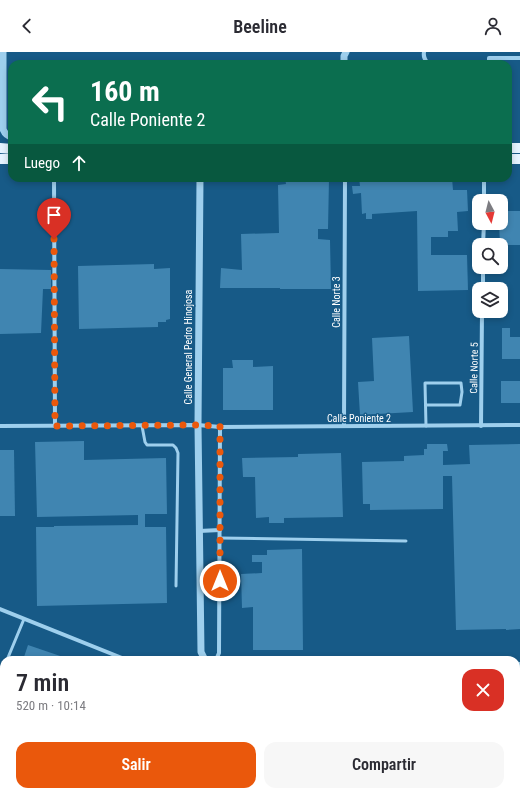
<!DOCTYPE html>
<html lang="es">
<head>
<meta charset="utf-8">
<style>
	body { margin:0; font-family:"Roboto Condensed",sans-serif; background:#f7f7f7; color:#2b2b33; height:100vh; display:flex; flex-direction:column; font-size:15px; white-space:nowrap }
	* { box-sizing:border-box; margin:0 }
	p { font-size:13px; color:#7c7c81 }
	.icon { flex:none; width:22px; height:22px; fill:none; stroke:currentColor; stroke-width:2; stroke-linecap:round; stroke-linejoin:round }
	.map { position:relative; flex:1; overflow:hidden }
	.side { position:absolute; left:0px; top:604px; width:520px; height:140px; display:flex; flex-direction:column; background:#fff; border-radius:12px 12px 0 0; box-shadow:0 2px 6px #0003 }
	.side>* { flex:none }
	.banner { position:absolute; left:8px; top:8px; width:504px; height:122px; border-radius:12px; box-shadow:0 2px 6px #0003; background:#0b6e4f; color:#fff; overflow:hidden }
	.needle { width:26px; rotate:173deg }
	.fabs { position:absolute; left:472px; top:142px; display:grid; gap:8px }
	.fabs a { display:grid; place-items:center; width:36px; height:36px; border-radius:8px; background:#fff; box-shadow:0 2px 6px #0003; font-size:20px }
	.pin { position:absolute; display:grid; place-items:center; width:34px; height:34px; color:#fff; margin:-41px -17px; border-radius:50% 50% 50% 0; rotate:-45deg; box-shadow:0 0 4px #0007 }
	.pin .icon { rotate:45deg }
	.me { position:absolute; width:44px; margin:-22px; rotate:0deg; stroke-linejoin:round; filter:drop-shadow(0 0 3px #0008) }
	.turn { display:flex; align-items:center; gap:14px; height:84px; padding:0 16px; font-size:18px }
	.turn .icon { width:52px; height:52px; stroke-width:2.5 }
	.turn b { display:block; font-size:28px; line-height:34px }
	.then { display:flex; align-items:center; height:38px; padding:0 16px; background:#0003; gap:8px; font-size:15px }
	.round { display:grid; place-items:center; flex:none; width:42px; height:42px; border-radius:12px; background:#f7f7f7 }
	.headline { display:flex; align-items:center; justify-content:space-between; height:68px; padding:0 16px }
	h1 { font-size:24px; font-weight:600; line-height:30px }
	.button { display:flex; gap:8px; margin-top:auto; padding:8px 16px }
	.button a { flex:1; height:46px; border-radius:12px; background:#ea580c; color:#fff; font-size:16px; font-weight:600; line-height:46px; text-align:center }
	.button a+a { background:#f7f7f7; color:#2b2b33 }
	header { display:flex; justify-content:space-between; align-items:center; height:52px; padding:0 16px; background:#fff; font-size:18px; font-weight:600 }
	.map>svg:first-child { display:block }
	.building { fill:#4085b1 }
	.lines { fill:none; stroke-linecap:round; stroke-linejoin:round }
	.service { stroke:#9ecfed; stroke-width:3 }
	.minor { stroke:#9ecfed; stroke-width:4 }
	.tertiary { stroke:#9ecfed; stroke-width:7 }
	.primary { stroke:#e4f3ff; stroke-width:10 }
	.route { stroke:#ea580c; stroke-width:7; stroke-dasharray:0 12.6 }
	.labels { text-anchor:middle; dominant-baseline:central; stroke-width:3; stroke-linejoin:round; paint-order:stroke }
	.street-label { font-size:10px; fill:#fff; stroke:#175a87 }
</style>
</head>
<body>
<header><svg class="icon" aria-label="back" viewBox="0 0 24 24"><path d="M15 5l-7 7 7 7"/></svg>Beeline<svg class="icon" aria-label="person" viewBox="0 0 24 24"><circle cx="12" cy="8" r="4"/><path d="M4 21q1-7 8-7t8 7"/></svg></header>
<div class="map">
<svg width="520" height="744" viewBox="0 0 520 744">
	<rect width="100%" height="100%" fill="#175a87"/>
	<g class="building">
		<path d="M285 126 329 127 328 177H318V187L330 188 331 237H280V236H220L221 216 242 218 241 182 279 181 278 133 286 132Z"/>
		<path d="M359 126H452L453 138H467L468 159 457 160 458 179H448V185H431V203H467L468 238 418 239 417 159 372 162V167H366V161L362 162 361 141 353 142 352 134H360Z"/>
		<path d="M501 159H520V193H500L499 171H501Z"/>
		<path d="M154 212V217L170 216V267L166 268V270H158V275L79 277 78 214Z"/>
		<path d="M0 217 51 218V237H43L41 281 0 282Z"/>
		<path d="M502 276H510V285H520V307H502Z"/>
		<path d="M409 284 413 360 360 363 358 330 374 329 372 286Z"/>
		<path d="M232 308H253V315L273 314V358H223V316H233Z"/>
		<rect x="501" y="329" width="19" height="22"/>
		<path d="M84 389V408L166 406 167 462H145V475H166L167 551 37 554 36 475H54V474L138 473V463L37 465 35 390Z"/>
		<path d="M427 392H447L448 399H443V413L470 412 469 393 520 392V577L506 578V577L456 578 452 424H443V457L370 458V452H363L362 410 404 409V404L424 403V397H427Z"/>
		<path d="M0 398H14L15 464H0Z"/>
		<path d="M341 401 343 465 284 466V471H269V465L256 466 255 425H243L242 406 298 405V402Z"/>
		<path d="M302 497 303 598H253V555L242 556 241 522 262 521V510H252V503H267V498Z"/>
		<path d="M28 593 69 607V608H23Z"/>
	</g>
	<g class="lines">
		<g class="service">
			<path d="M426 353H460L462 340 461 331H425L426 374"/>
			<path d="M142 374 145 390 147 393H173L176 396 178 401 176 534"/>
			<path d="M220 486 406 489"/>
			<path d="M7 608 24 567"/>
			<path d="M0 627 4 617"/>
		</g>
		<g class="minor">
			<path d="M424 0C423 5 425 8 428 12"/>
			<path d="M489 12V6H520"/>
			<path d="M54 126 55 374"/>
			<path d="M484 149V126"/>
			<path d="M483 193 484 171"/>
			<path d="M483 237V215"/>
			<path d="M0 374 198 373 220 375 520 373"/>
			<path d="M344 374 345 126"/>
			<path d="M481 374 482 259"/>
			<path d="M199 479 220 478"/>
			<path d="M0 557 127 608"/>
			<path d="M216 608 219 601 220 375"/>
			<path d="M516 612H520"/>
			<path d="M449 740 459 744"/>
		</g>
		<g class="tertiary">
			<path d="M3 0V77C5 82 7 84 12 85"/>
			<path d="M344 12V4L346 0"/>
			<path d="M200 126 198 373 201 600 205 608"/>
			<path d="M175 744 177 740"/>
		</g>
		<g class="primary">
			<path d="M0 96 12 97"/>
			<path d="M508 96H520"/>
			<path d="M0 107H12"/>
			<path d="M508 107H520"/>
		</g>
	</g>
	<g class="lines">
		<path class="route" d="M54 187 55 374 198 373 220 374V529"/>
	</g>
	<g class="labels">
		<g class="street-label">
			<text transform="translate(336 250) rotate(-90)">Calle Norte 3</text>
			<text transform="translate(188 295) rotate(-90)">Calle General Pedro Hinojosa</text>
			<text transform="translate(474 316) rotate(-89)">Calle Norte 5</text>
			<text x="359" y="366">Calle Poniente 2</text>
		</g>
	</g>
</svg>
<div class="fabs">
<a><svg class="needle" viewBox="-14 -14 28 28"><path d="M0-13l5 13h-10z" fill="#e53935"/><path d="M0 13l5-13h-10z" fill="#7c7c81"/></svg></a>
<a><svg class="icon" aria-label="search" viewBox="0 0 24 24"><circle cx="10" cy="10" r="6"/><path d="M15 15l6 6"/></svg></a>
<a><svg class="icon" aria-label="layers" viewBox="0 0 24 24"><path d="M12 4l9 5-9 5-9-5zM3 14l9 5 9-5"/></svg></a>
</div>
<div class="pin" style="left:54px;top:187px;background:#d93025"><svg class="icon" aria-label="arrive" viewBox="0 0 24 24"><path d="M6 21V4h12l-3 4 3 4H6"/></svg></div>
<svg class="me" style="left:220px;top:529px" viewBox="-20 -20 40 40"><circle r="17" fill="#ea580c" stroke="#fff" stroke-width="3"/><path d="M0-11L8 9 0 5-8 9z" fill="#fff"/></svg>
<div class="banner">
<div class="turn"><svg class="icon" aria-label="left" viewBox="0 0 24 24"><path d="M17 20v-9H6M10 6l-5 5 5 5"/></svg><div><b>160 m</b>Calle Poniente 2</div></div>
<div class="then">Luego<svg class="icon" aria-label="ahead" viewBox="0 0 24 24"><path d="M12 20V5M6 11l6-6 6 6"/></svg></div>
</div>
<section class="side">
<div class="headline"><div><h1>7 min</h1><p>520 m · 10:14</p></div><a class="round" style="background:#d93025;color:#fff"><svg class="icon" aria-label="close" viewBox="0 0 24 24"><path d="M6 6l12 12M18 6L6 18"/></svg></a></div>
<div class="button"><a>Salir</a><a>Compartir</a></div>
</section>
</div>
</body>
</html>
